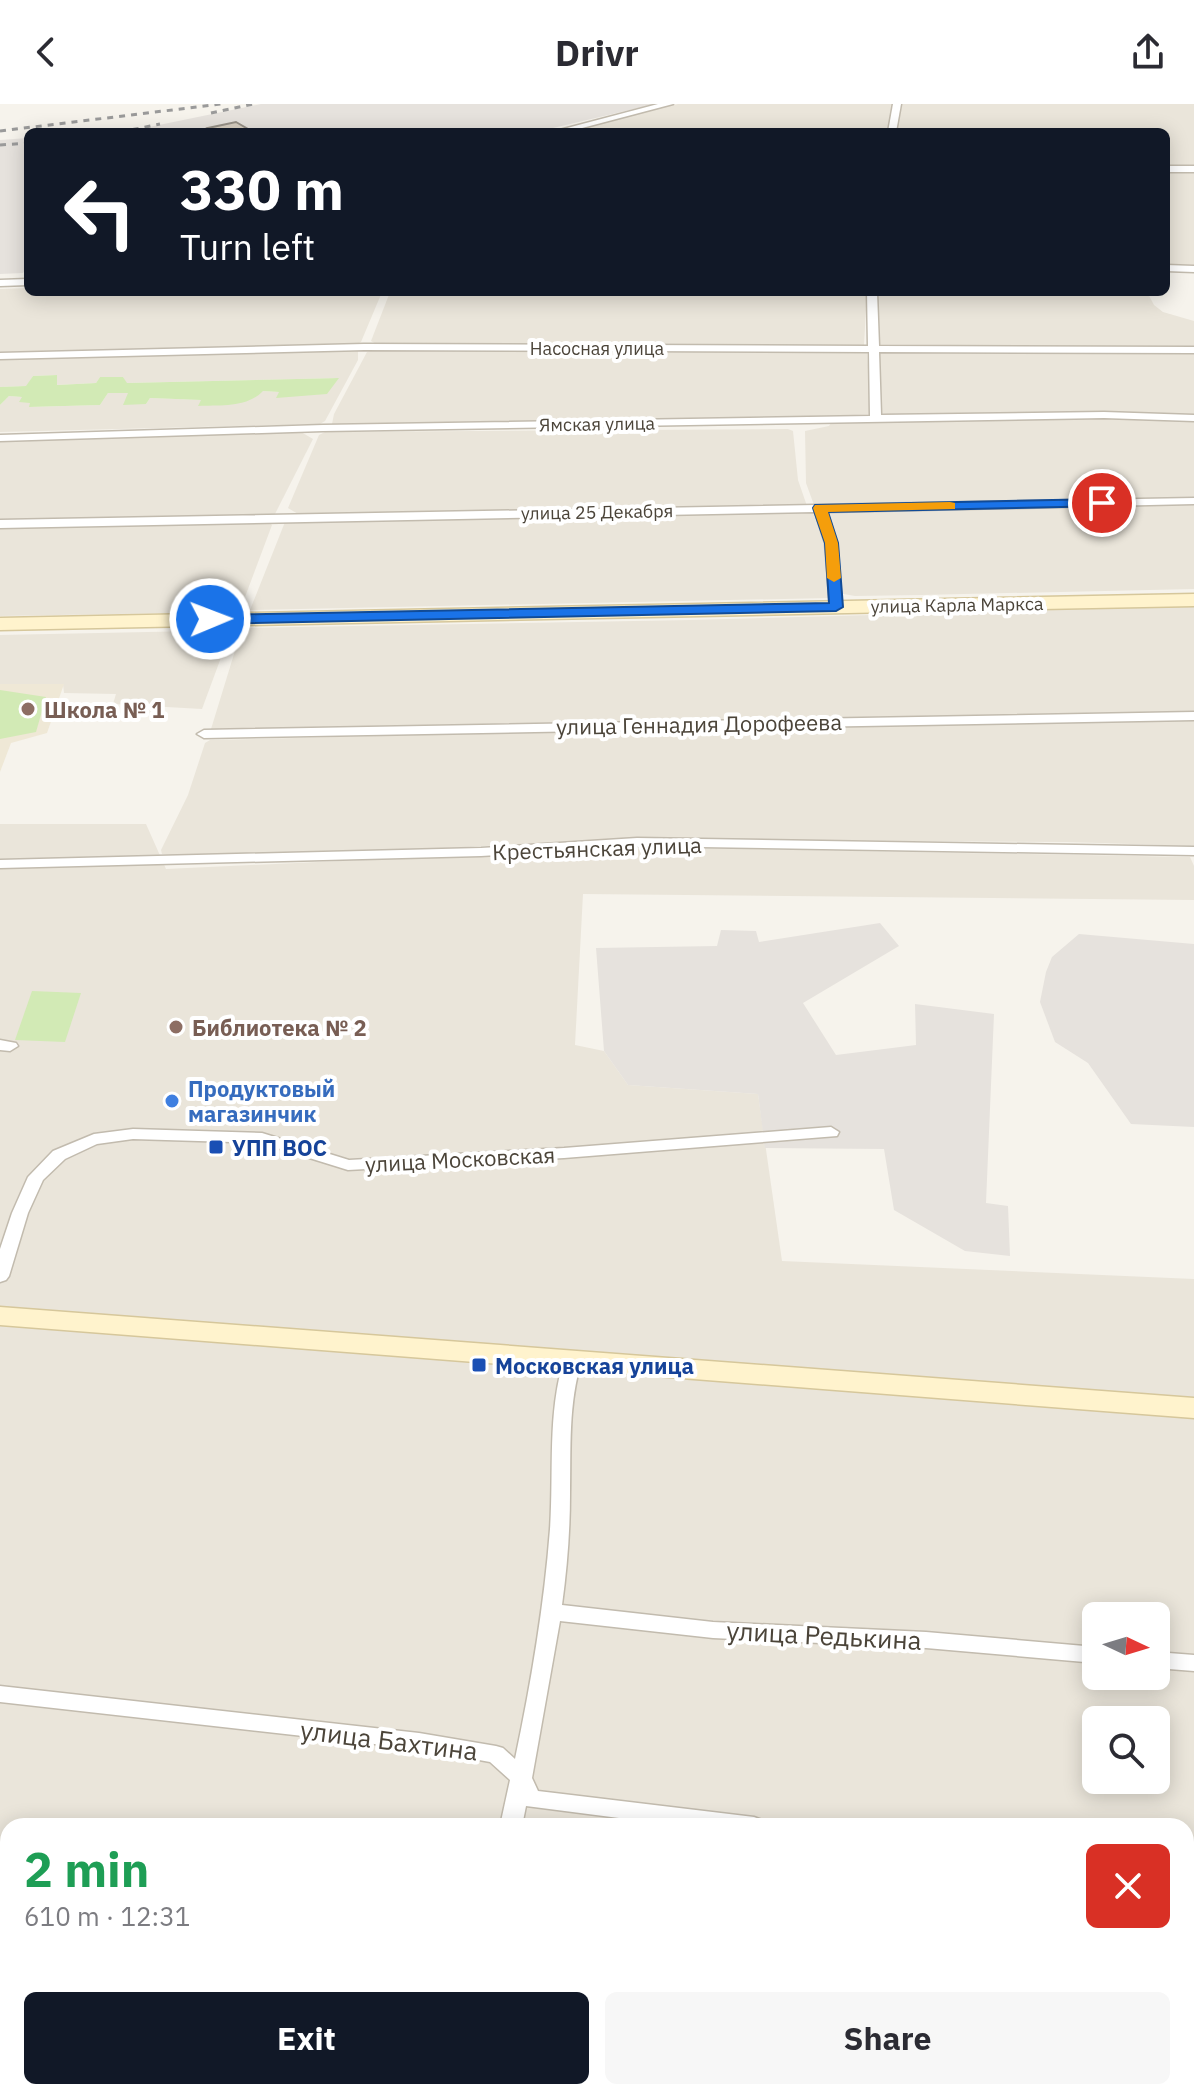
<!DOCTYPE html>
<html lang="en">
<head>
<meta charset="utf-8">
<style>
	body { margin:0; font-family:"IBM Plex Sans",sans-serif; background:#f7f7f7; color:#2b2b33; height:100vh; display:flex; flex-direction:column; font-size:30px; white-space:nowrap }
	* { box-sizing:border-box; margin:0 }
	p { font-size:26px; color:#7c7c81 }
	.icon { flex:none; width:44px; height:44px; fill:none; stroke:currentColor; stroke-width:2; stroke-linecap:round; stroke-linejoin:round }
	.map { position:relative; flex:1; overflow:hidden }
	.details { position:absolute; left:0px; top:1714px; width:1194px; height:282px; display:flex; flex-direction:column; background:#fff; border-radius:24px 24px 0 0; box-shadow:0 4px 20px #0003 }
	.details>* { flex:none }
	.banner { position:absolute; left:24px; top:24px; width:1146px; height:168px; border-radius:12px; box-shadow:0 4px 20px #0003; background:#111827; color:#fff; overflow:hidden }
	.needle { width:52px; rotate:94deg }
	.fabs { position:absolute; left:1082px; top:1498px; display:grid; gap:16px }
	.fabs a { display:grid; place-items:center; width:88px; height:88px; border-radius:12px; background:#fff; box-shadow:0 4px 20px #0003; font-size:40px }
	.pin { position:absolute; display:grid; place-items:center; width:68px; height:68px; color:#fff; margin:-34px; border:4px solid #fff; border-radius:50%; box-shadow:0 2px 8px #0007 }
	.me { position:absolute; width:88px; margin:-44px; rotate:89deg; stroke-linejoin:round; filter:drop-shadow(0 0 6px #0008) }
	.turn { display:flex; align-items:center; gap:28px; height:168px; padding:0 24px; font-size:36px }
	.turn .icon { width:104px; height:104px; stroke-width:2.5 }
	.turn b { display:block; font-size:56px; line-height:68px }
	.round { display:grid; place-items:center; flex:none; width:84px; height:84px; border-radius:12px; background:#f7f7f7 }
	.head { display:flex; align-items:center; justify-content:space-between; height:136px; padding:0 24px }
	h1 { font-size:48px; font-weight:700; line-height:60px; color:#1e9e55 }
	.cta { display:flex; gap:16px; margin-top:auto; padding:16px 24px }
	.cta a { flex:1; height:92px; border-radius:12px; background:#111827; color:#fff; font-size:32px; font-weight:700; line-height:92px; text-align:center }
	.cta a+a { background:#f7f7f7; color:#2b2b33 }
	header { display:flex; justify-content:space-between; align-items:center; height:104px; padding:0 24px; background:#fff; font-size:36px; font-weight:700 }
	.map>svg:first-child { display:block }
	.residential { fill:#eae5da; fill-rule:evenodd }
	.industrial { fill:#e6e2dd }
	.education { fill:#efe8d6 }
	.green { fill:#d2eab5 }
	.building { fill:#d8cfc1; stroke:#979187; stroke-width:2 }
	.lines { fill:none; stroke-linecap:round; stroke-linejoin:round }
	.street-casing { stroke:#c2bbae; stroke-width:3 }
	.secondary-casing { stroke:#d6c79b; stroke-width:3 }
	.street { fill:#fff; fill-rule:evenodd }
	.secondary { fill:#fff3cd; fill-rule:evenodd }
	.rail { stroke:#9a9a9a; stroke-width:3; stroke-dasharray:6 6; stroke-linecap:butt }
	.route { fill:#1a73e8; stroke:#114b97; stroke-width:2 }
	.slow { fill:#f59e0b }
	.education-dot { fill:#8d6e63; stroke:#fff; stroke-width:3 }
	.shop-dot { fill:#3f7fe0; stroke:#fff; stroke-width:3 }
	.transit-dot { fill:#1a4fb4; stroke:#fff; stroke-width:3 }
	.labels { text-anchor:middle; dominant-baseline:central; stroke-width:8; stroke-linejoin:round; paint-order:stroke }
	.far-street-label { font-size:18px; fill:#4b4439; stroke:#fff }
	.education-label { font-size:22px; font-weight:bold; fill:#785e54; stroke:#fff; text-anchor:start }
	.street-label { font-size:22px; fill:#4b4439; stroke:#fff }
	.shop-label { font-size:22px; font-weight:bold; fill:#366cbe; stroke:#fff; text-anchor:start }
	.transit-label { font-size:22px; font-weight:bold; fill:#164399; stroke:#fff; text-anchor:start }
	.near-street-label { font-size:26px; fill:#4b4439; stroke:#fff }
</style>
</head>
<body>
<header><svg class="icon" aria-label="back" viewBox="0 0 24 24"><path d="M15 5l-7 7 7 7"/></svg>Drivr<svg class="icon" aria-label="share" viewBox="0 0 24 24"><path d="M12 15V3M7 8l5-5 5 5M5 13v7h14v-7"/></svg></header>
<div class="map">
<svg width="1194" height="1995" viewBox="0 0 1194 1995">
	<rect width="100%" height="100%" fill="#f6f3ec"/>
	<g class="residential">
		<path d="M678 0H1194V161L1166 160V28H553Z"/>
		<path d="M28 184V188H382L361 238 355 241 0 249V185Z"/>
		<path d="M390 188H867L864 241H378L371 237Z"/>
		<path d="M876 188H1147L1154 201 1163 208 1194 217V244L876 242Z"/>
		<path d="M351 245 358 247V256L325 317 320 320 0 328V301L9 292 23 293 31 299 30 303 100 301 108 289H129L124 300H146L150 294 202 296 199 301 263 287 280 288 277 293 337 274 126 279 123 273H100L96 279 56 281V271L33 272 27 282 0 283V255Z"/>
		<path d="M373 246 864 247 867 249 872 311 332 320 334 310 367 248Z"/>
		<path d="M875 247H1194V310H887L881 309Z"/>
		<path d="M1119 314 1194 317V394L831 402 814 401 806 379 805 327 829 322 831 319Z"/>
		<path d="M788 325 793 327 798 376 807 402 317 410H298L288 404 319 331 325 328Z"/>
		<path d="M301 328 313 335 275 410 0 417V337Z"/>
		<path d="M1194 399V485L921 491 855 492 838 489 825 407Z"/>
		<path d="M817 407 828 440 829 494 250 506 285 418Z"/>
		<path d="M269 418 272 421 242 501 233 508 0 512V422Z"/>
		<path d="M1194 502V607L211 625 242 524 690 516Z"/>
		<path d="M197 527 194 541 226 540 202 605 113 600 116 590 64 589 63 580H0V531Z"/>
		<path d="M1194 617V742L1067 738 622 735 367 748 172 751 162 750 161 746 188 691 205 639 210 636 909 619Z"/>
		<path d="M0 720H146L166 765 637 743 1190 753 1194 762V796L583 790 575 941 604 947 628 981 758 990 782 1157 1194 1175V1995H0ZM1096 1512H1156V1572H1096ZM1096 1616H1156V1676H1096ZM8 1722H1186V1988H8Z"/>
	</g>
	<g class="industrial">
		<path d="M261 0H655L536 28H125Z"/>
		<path d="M28 34V162L23 169 0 170V36Z"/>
		<path d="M880 819 899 842 803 899 836 951 916 941 915 900 994 910 986 1099 1008 1102 1010 1152 965 1147 894 1106 884 1045 765 1044 758 990 628 981 604 947 596 844 717 842 721 826 756 827 759 838Z"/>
		<path d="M1079 830 1194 840V1023L1131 1020 1088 959 1055 938 1040 898 1046 868 1052 853Z"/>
	</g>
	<path class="education" d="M0 580H64L47 629 11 639 0 668Z"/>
	<g class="green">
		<path d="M57 271V281L96 279 100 273H123L127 279 339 274 327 290 276 294 279 288 263 287C247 304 220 301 198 302L201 296 150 294 146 300 123 301 128 289H108L100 301 29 303 30 299 19 298 22 293 9 292 0 301V283L26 282 33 272Z"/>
		<path d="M0 586 46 593 36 628 0 635Z"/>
		<path d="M32 887 81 889 65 938 15 936Z"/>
	</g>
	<path class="building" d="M236 18 253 28H215L208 24Z"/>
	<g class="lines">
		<defs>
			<g id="street">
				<path d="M658 0H673L567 28H552Z"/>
				<path d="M893 0H901L896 28H888Z"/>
				<rect x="1166" y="62" width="28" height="6"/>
				<path d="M1166 161 1194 162V168L1166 167Z"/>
				<path d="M28 175V181L0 182V176Z"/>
				<path d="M867 188H877L879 242 1194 243V249L879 248 881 311 1104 308 1194 311V317L1104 314 323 327 0 337V331L323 321 870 312 869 248 364 246 0 255V249L364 240 868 242Z"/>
				<path d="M1194 394V400L827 408 837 439 842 503 836 507 830 503 825 439 815 408 0 424V416Z"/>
				<path d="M1194 608V616L204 634 197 630 204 626Z"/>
				<path d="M637 734 1194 743V751L637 742 481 752 0 764V756L481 744Z"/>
				<path d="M0 936 16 939 18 942 10 947 0 946Z"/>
				<path d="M831 1023 839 1028 837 1032 564 1054 348 1066 261 1039 133 1035 97 1040 65 1055 43 1076 28 1109 9 1172 6 1176 0 1178V1145L12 1109 28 1073 53 1047 94 1030 133 1025 262 1029 349 1056 564 1044Z"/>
				<path d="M573 1249 579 1251 582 1255C568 1300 571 1344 570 1390 570 1427 567 1465 562 1501L713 1518 926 1528 1096 1543V1559L926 1544 713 1534 560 1517 532 1674 538 1687 754 1713 762 1716 765 1722H681L526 1702 522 1722H500L510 1676 490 1658 419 1645 0 1598V1582L419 1629 496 1642 503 1644 515 1655C531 1579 544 1503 550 1425 554 1368 547 1311 564 1255L567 1251Z"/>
				<path d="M1156 1548 1194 1551V1567L1156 1564Z"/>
				<path d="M1186 1760 1194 1761V1779L1186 1778Z"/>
				<path d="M0 1953 8 1956V1988H21L24 1995H0Z"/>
				<path d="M441 1988H465L463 1995H439Z"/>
			</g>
			<g id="secondary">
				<path d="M1194 490V502L0 526V514Z"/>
				<path d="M0 1203 1194 1294V1314L0 1221Z"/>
			</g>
		</defs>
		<use href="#street" class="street-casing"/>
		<use href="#secondary" class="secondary-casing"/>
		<use href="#street" class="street"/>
		<use href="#secondary" class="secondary"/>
		<g class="rail">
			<path d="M211 9 253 0"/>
			<path d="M0 27 221 0"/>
			<path d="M121 28 160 20"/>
			<path d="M0 41 28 39"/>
		</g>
	</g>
	<path class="route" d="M1102 395 1109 399 1107 402 828 408 838 439 843 503 836 507 210 520 203 515 210 511 829 499 825 439 813 404 815 401Z"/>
	<path class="slow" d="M950 398 955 399V405L828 408 838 439 841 474 834 478 827 474 825 439 813 404 815 401Z"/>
	<g class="education-dot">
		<circle cx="28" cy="605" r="8"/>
		<circle cx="176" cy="923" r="8"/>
	</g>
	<circle class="shop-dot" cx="172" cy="997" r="8"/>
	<g class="transit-dot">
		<rect x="208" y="1035" width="16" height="16" rx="4"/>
		<rect x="471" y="1253" width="16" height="16" rx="4"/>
	</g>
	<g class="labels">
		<g class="far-street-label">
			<text x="597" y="244">Насосная улица</text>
			<text transform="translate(597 320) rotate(-1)">Ямская улица</text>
			<text transform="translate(597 408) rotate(-1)">улица 25 Декабря</text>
			<text transform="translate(957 501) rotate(-1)">улица Карла Маркса</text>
		</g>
		<g class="education-label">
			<text x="44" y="605">Школа № 1</text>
			<text x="192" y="923">Библиотека № 2</text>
		</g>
		<g class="street-label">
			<text transform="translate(699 620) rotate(-1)">улица Геннадия Дорофеева</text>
			<text transform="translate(597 744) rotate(-2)">Крестьянская улица</text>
			<text transform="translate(460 1055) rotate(-3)">улица Московская</text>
		</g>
		<g class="shop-label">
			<text x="188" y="984">Продуктовый<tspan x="188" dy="25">магазинчик</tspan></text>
		</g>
		<g class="transit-label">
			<text x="232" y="1043">УПП ВОС</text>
			<text x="495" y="1261">Московская улица</text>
		</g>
		<g class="near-street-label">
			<text transform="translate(824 1531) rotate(3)">улица Редькина</text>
			<text transform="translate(389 1636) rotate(7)">улица Бахтина</text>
		</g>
	</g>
</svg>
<div class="fabs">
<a><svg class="needle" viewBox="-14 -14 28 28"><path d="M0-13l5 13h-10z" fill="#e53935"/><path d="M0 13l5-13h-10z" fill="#7c7c81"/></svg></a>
<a><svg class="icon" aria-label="search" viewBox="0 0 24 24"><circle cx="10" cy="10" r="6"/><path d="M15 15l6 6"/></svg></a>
</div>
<div class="pin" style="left:1102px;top:399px;background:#d93025"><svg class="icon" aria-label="arrive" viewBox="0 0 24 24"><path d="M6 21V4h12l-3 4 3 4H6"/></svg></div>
<svg class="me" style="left:210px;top:515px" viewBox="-20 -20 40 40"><circle r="17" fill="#1a73e8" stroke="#fff" stroke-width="3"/><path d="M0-11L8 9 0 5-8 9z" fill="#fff"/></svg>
<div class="banner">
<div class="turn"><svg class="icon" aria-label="left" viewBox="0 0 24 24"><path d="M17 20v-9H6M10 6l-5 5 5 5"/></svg><div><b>330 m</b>Turn left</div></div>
</div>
<section class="details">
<div class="head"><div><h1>2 min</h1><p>610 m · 12:31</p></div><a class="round" style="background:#d93025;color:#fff"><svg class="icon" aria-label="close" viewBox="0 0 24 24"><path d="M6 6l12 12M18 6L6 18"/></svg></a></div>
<div class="cta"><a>Exit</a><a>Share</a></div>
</section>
</div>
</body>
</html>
